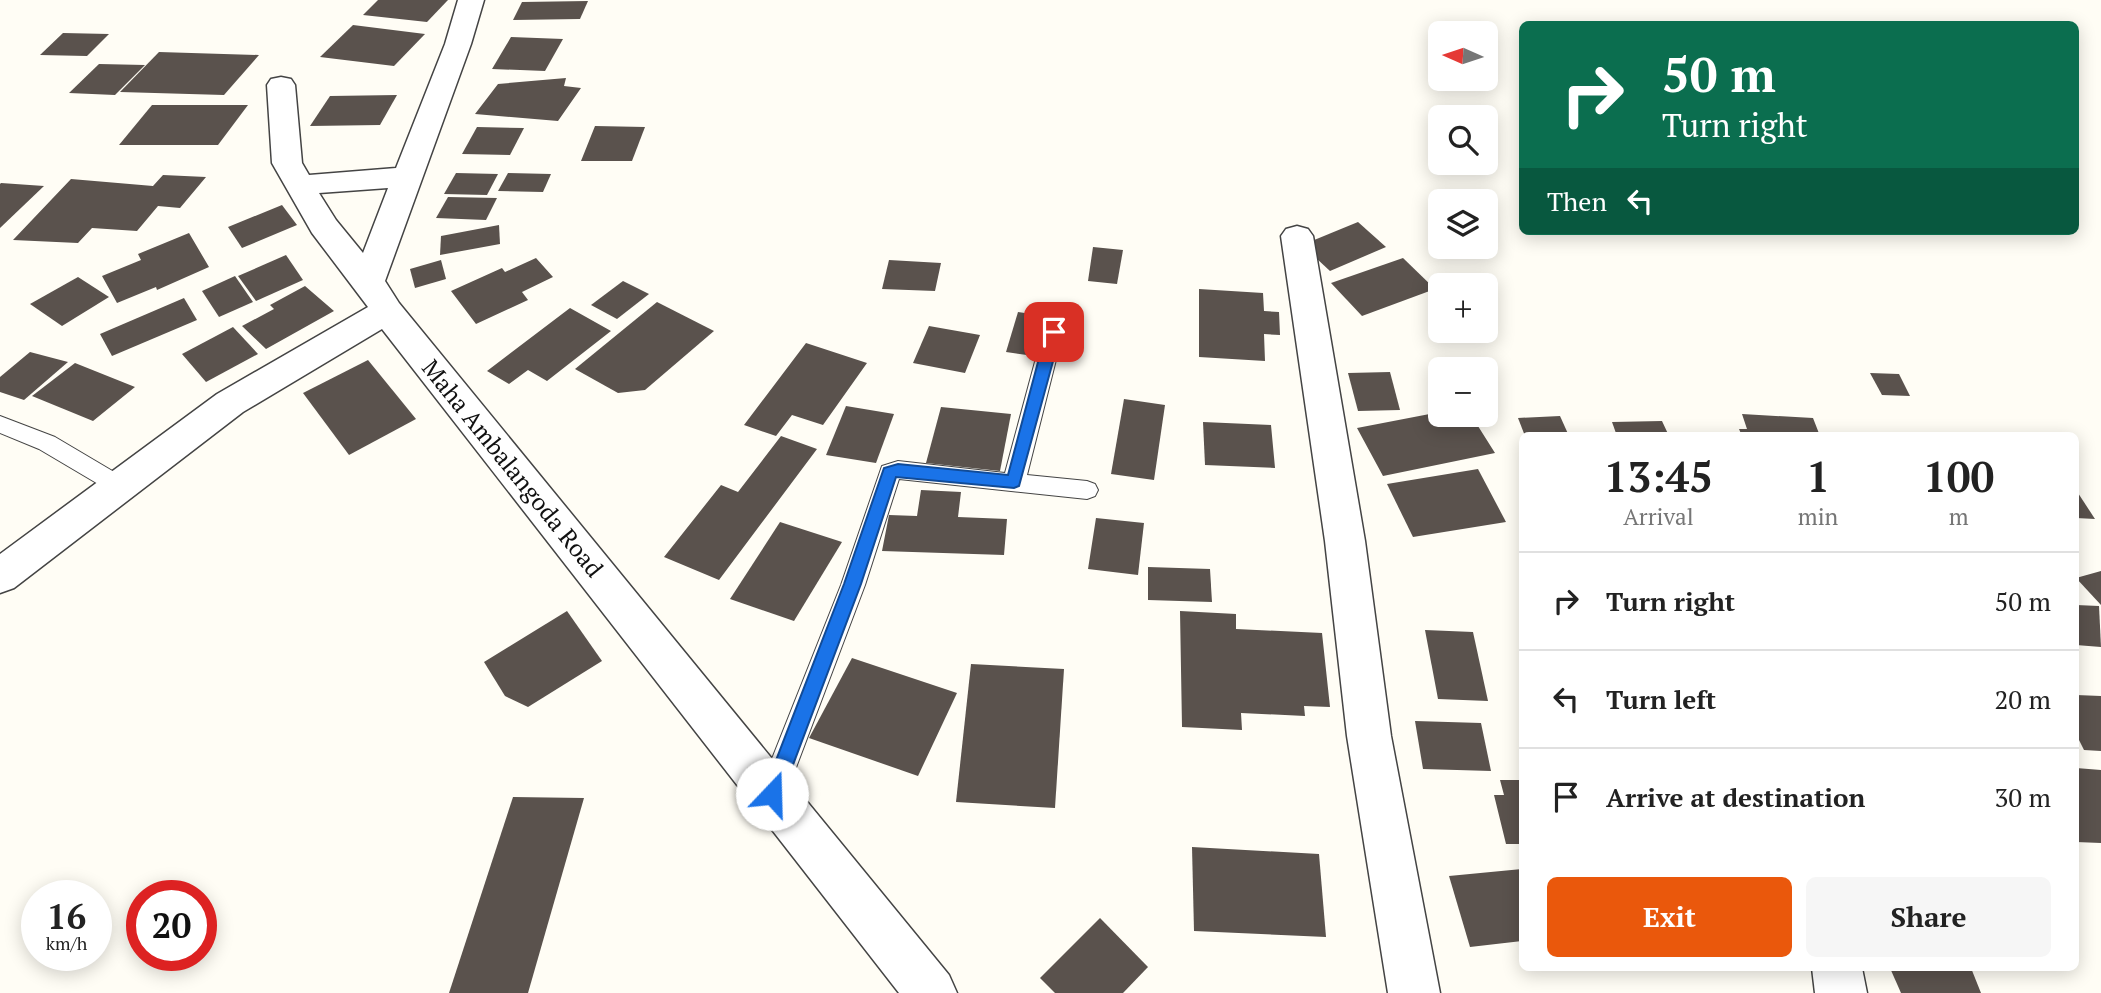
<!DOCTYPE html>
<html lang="en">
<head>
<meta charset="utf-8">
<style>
	body { margin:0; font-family:"PT Serif",serif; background:#f6f6f6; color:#222; height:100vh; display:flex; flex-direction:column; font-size:26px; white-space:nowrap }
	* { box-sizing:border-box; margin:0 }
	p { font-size:23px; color:#767676 }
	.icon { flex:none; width:38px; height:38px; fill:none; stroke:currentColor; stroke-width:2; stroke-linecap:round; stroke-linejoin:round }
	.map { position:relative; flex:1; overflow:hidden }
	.panel { position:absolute; left:1519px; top:432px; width:560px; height:539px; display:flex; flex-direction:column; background:#fff; border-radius:10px; box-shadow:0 4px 18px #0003 }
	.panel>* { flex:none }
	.guide { position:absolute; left:1519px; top:21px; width:560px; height:214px; border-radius:10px; box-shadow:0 4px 18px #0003; background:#0b6e4f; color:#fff; overflow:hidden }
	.needle { width:46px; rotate:273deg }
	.fabs { position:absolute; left:1428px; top:21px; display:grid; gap:14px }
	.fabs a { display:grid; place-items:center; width:70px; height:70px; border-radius:10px; background:#fff; box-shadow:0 4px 18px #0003; font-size:35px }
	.speed { position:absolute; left:21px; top:880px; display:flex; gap:14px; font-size:35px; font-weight:700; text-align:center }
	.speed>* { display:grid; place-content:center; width:91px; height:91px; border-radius:50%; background:#fff; box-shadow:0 4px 18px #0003; line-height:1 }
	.speed small { font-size:18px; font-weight:400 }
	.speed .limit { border:10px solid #d22; background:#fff; color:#111 }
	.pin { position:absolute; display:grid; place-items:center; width:60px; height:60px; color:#fff; margin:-30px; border-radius:14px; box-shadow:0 4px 10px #0006 }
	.me { position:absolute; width:77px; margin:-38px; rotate:21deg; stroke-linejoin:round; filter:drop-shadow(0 0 5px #0008) }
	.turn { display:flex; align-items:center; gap:24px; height:147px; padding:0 28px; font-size:32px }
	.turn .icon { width:91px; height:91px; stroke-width:2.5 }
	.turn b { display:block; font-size:49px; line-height:60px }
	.then { display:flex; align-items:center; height:66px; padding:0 28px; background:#0003; gap:14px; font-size:26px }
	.eta { display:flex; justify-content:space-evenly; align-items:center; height:119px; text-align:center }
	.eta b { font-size:42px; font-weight:600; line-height:49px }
	.button { display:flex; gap:14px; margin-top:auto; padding:14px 28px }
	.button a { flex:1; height:80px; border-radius:10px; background:#ea580c; color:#fff; font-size:28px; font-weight:600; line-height:80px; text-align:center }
	.button a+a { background:#f6f6f6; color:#222 }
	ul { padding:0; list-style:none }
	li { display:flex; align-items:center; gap:21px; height:98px; padding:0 28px; border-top:2px solid #e0e0e0 }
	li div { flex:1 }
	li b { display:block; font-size:26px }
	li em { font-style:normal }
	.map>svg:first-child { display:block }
	.building { fill:#5a524d }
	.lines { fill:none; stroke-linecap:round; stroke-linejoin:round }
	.lane-casing { stroke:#444; stroke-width:2 }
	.street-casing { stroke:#444; stroke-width:3 }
	.lane { fill:#fff; fill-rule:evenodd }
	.street { fill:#fff; fill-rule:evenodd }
	.route { fill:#1a73e8; stroke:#114b97; stroke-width:2 }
	.labels { text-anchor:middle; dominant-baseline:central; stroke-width:7; stroke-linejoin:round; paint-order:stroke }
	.street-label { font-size:24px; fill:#111; stroke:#fff }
</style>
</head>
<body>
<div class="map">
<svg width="2101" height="993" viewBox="0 0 2101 993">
	<rect width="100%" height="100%" fill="#fffdf5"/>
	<g class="building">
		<path d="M378 0H448L427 22 363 15Z"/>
		<path d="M588 1 580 19 513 20 522 2Z"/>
		<path d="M353 25 425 34 394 66 320 57Z"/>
		<path d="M63 33 109 34 87 56 40 55Z"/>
		<path d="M511 37 563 39 545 71 492 69Z"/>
		<path d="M159 52 259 55 224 95 120 92Z"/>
		<path d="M99 64 145 65 115 95 69 93Z"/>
		<path d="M566 78 564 86 581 88 558 121 475 114 498 84Z"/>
		<path d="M397 95 380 125 310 126 330 96Z"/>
		<path d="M152 105H248L218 145H119Z"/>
		<path d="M595 126 645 127 632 161H581Z"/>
		<path d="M477 127 524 128 510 155 462 154Z"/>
		<path d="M456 173 498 174 487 195 444 194Z"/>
		<path d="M508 173 551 174 543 192 498 191Z"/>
		<path d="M163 175 206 177 180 208 158 206 137 231 92 228 78 243 13 240 71 179 153 186Z"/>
		<path d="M1 183 44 186 0 228V184Z"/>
		<path d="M448 197 497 198 486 220 436 218Z"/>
		<path d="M282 205 297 225 242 248 228 227Z"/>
		<path d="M1358 222 1386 247 1330 271 1302 245Z"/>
		<path d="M499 225 500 244 440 255 441 236Z"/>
		<path d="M189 233 209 267 157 290 156 287 117 303 102 276 141 260 138 254Z"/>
		<path d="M1093 247 1123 250 1117 284 1088 281Z"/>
		<path d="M286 255 303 280 256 301 238 276Z"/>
		<path d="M536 258 553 277 522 292 528 300 476 324 451 291 502 268 505 272Z"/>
		<path d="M1403 258 1435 289 1362 316 1331 283Z"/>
		<path d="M441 260 446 279 415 288 410 269Z"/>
		<path d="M889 260 941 263 935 291 882 289Z"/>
		<path d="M235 276 253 302 219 317 202 291Z"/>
		<path d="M78 277 109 297 62 326 30 304Z"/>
		<path d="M623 281 649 294 617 319 591 305Z"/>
		<path d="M305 286 334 311 266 349 242 326 274 309 270 305Z"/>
		<path d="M1199 289 1263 293 1264 311 1279 312 1280 335 1264 334 1265 361 1199 357Z"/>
		<path d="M184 298 197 320 112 356 100 334Z"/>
		<path d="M657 302 714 331 645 390 618 393 575 369Z"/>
		<path d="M570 308 611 331 547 381 528 370 509 384 487 371Z"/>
		<path d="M1018 312 1052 317 1041 357 1006 352Z"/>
		<path d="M929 326 980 335 965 373 913 363Z"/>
		<path d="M233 327 258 354 206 382 182 354Z"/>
		<path d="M806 343 867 363 823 425 792 415 776 436 744 425Z"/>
		<path d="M30 352 68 362 24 400 0 392V377Z"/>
		<path d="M368 360 416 419 349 455 303 393Z"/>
		<path d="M75 363 135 387 93 421 32 396Z"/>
		<path d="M1390 372 1400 410 1358 411 1348 373Z"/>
		<path d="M1870 373 1899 374 1910 396 1882 395Z"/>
		<path d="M1124 399 1165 405 1154 480 1111 474Z"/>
		<path d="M846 406 894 414 876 463 826 455Z"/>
		<path d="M941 407 1011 414 1000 471 926 463Z"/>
		<path d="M1440 412V415H1471L1495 453 1383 476 1357 428Z"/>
		<path d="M1742 414 1813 418 1820 436H1742L1739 429H1747Z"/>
		<path d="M1560 416 1569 436H1525L1518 418Z"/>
		<path d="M1662 421 1669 436H1617L1612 422Z"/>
		<path d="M1203 422 1271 425 1275 468 1205 465Z"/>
		<path d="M781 436 817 449 719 580 664 557 721 485 738 492Z"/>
		<path d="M1478 469 1506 522 1413 537 1387 484Z"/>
		<path d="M921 490 961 492 958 517 1007 519 1004 555 882 551 889 515 917 516Z"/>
		<path d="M2076 493H2078L2095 519 2076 518Z"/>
		<path d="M1096 518 1144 523 1138 575 1088 569Z"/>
		<path d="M780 522 842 542 794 621 730 599Z"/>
		<path d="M1148 567 1210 569 1212 602 1148 600Z"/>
		<path d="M2101 571V605L2076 578Z"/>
		<path d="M2076 605 2099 606 2101 647 2076 645Z"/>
		<path d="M567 611 602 661 528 707 505 696 484 662Z"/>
		<path d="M1180 611 1236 614V629L1322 633 1330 707 1304 706 1305 716 1241 713 1242 730 1182 727Z"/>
		<path d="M1425 630 1473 632 1488 701 1438 699Z"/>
		<path d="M852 658 957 693 918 776 809 738Z"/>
		<path d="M971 664 1064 669 1055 808 956 802Z"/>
		<path d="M2076 695 2101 696V751L2084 750 2076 734Z"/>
		<path d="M1415 721 1481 723 1491 771 1423 769Z"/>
		<path d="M2076 768 2101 770V843L2076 842Z"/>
		<path d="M1500 780H1522V844H1506L1494 795H1504Z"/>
		<path d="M513 797 584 798 528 993H449Z"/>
		<path d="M1192 847 1319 854 1326 937 1194 931Z"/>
		<path d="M1522 869V941L1470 947 1449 876Z"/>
		<path d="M1100 918 1148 967 1123 993H1055L1040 978Z"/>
		<path d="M1890 968H1971L1981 993H1901Z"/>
	</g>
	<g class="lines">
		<defs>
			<g id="lane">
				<path d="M1053 325 1060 327 1063 332 1027 475 1087 481 1095 484 1098 490 1095 496 1087 499 899 479 865 585 786 794 782 803 772 807 762 803 758 794 841 585 882 466 898 461 1005 473 1043 332 1046 327Z"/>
				<path d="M0 416 55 437 126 479 129 485 126 491 118 494 110 491 39 449 0 433Z"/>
			</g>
			<g id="street">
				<path d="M458 0H484L471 44 385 281 399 303 949 975 957 993H899L382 329 243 412 14 588 0 593V554L217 394 368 307 312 233 272 163 267 85 271 79 281 77 291 79 295 85 302 163 309 175 396 168 445 44ZM388 188 363 253 336 220 319 193Z"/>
				<path d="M1297 226 1308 229 1313 236 1365 541 1391 736 1440 993H1388L1347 736 1325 541 1281 236 1286 229Z"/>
				<path d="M1812 968H1862L1867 993H1815Z"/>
			</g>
		</defs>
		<use href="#lane" class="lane-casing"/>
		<use href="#street" class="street-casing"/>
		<use href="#lane" class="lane"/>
		<use href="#street" class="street"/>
	</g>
	<path class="route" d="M1054 327 1061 332 1019 486 1014 488 896 477 861 584 782 794 779 800 772 803 766 800 763 794 844 584 884 468 898 464 1008 475 1046 332Z"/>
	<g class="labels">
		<g class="street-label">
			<text transform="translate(513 468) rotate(51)">Maha Ambalangoda Road</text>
		</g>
	</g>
</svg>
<div class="fabs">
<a><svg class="needle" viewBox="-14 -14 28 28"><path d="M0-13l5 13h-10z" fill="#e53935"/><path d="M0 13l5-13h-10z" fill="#767676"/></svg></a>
<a><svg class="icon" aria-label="search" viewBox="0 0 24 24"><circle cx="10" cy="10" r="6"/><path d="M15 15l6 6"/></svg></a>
<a><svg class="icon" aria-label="layers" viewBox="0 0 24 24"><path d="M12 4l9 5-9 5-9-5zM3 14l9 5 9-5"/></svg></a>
<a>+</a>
<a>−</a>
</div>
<div class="speed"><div>16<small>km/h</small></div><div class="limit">20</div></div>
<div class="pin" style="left:1054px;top:332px;background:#d93025"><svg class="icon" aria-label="arrive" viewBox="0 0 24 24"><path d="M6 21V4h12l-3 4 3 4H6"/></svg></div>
<svg class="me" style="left:772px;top:794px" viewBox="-20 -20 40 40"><circle r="19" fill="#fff"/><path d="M0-13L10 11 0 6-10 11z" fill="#1a73e8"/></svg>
<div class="guide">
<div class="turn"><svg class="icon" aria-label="right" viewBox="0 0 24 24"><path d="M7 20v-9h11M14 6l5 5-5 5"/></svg><div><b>50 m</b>Turn right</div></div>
<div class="then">Then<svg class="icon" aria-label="left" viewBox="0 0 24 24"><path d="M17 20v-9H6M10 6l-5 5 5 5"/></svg></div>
</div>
<section class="panel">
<div class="eta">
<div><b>13:45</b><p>Arrival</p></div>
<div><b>1</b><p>min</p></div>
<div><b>100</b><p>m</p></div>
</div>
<ul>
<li><svg class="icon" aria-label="right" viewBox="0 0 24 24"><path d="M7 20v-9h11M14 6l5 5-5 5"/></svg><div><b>Turn right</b></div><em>50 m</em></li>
<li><svg class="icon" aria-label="left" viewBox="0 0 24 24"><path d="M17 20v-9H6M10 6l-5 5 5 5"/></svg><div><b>Turn left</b></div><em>20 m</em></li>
<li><svg class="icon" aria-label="arrive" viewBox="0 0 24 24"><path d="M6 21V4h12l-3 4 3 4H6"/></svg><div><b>Arrive at destination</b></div><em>30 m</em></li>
</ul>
<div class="button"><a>Exit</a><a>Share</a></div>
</section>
</div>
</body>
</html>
